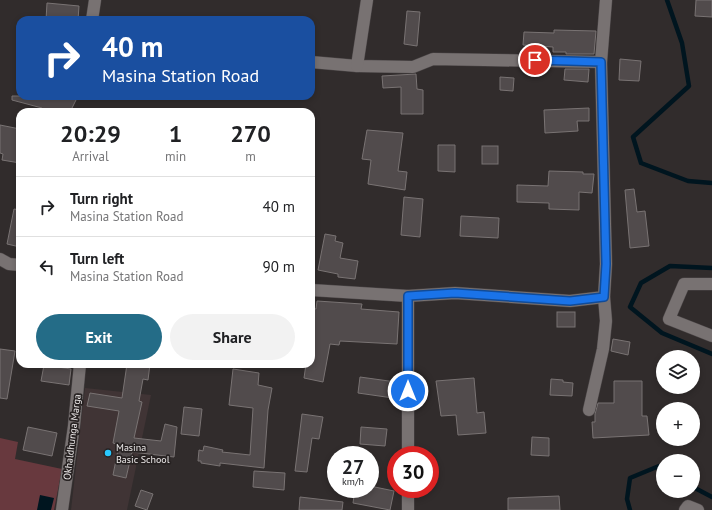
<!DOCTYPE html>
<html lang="en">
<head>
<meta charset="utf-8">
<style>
	body { margin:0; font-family:"PT Sans",sans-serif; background:#f2f2f2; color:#202124; height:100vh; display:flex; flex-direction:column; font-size:15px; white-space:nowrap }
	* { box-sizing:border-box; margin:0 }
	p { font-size:13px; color:#757577 }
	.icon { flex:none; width:22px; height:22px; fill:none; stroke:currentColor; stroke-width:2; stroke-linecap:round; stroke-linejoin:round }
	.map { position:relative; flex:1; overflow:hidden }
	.drawer { position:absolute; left:16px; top:108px; width:299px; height:260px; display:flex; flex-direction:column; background:#fff; border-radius:12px; box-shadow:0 2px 6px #0003 }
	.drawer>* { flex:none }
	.banner { position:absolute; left:16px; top:16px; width:299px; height:84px; border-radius:12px; box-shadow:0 2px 6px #0003; background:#1a4fa0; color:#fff; overflow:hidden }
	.controls { position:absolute; left:656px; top:350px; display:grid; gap:8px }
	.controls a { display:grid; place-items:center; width:44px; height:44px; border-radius:50%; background:#fff; box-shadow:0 2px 6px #0003; font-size:20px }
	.speed { position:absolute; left:327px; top:446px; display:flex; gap:8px; font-size:20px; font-weight:700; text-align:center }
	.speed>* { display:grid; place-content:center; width:52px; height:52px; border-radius:50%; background:#fff; box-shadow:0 2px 6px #0003; line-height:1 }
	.speed small { font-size:10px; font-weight:400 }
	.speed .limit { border:6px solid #d22; background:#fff; color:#111 }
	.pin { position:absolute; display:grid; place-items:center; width:34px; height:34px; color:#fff; margin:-17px; border:2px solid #fff; border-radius:50%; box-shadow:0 1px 4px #0007 }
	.me { position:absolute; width:44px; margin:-22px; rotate:0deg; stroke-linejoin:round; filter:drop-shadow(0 0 3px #0008) }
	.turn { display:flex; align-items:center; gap:14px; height:84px; padding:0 20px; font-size:18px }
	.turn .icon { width:52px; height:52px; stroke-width:2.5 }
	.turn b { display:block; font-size:28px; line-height:34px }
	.eta { display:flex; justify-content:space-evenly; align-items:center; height:68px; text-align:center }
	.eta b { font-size:24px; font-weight:700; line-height:28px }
	.button { display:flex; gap:8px; margin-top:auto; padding:8px 20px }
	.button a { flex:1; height:46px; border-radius:24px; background:#246c87; color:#fff; font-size:16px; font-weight:700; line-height:46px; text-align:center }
	.button a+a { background:#f2f2f2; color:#202124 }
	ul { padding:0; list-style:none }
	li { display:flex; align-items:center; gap:12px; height:60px; padding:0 20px; border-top:1px solid #e0e0e0 }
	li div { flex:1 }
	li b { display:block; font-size:15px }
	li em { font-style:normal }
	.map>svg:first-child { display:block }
	.built { fill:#403435 }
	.green { fill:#68393e }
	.water { fill:#00151f }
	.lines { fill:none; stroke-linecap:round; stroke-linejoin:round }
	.stream { stroke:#00151f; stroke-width:4.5 }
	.building { fill:#514b4c; stroke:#797373 }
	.minor-casing { stroke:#4c4748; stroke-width:13 }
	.minor { stroke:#787272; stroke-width:12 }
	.route-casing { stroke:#114b97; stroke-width:10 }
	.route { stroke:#1a73e8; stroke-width:7 }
	.poi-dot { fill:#29c8ff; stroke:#272222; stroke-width:1.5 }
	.labels { text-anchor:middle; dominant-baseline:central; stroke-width:3.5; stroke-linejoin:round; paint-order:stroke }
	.street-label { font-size:10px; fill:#ece9e9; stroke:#272222 }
	.poi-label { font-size:10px; fill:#ece9e9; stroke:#272222; text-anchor:start }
</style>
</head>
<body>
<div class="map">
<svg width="712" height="510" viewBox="0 0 712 510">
	<rect width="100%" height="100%" fill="#312c2c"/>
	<path class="built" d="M85 388 151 395 127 510H71Z"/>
	<path class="green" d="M0 438 18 442 15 459 62 469 54 510H0Z"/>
	<path class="water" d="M40 495 54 498 51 510H37Z"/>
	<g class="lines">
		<g class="stream">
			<path d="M667 0 682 43 689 86 633 137 641 163 688 181 712 183"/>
			<path d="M712 268 670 266 641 283 630 307 662 333 712 354"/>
			<path d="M693 487 712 497"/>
			<path d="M630 510 627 499 630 478 659 466 663 469"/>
		</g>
	</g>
	<g class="building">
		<path d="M696 0H712V17L695 16Z"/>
		<path d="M47 3 79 6 78 20H46Z"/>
		<path d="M407 11 420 12 417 46 404 44Z"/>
		<path d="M554 30 596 31 594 54H566V52H553V47L523 45 524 32 554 33Z"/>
		<path d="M620 59 641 61 639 81 619 80Z"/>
		<path d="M565 69H589L588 82 564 80Z"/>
		<path d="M416 74 417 89 423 90V114H401V87L383 88 382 76Z"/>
		<path d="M500 77 514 78 513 91 500 90Z"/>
		<path d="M12 96H78L70 112H42V108L12 100Z"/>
		<path d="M589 108V121H577L578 131 545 133 544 110Z"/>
		<path d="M0 125 20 129V163L2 160 3 154 0 153Z"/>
		<path d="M367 130 403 133 398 171 407 172 405 190 368 184 371 160 362 159Z"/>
		<path d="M438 145H455V172L438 171Z"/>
		<rect x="482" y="146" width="16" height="18"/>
		<path d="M549 171 583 172V174H594L592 193 579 192V210L549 209V203L517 202V185L548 186Z"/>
		<path d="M634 189 637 212 645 211 649 246 630 248 625 190Z"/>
		<path d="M404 197 423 199 420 237 401 235Z"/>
		<path d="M14 209 20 210V247L7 244Z"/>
		<path d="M461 216 499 218 498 238 460 236Z"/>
		<path d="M325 234 336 236 335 241 343 243 340 258 358 261 355 279 338 277V274L318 270Z"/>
		<path d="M317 301 362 304 361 309 399 312 397 344 340 341 339 345 330 344 323 382 304 378 306 364H311V308L316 309Z"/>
		<rect x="557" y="312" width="18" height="15"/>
		<path d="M613 339 630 342 628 355 611 351Z"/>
		<path d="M0 349 15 351 7 399 0 398Z"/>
		<path d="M127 364H150L148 380 143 379 139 401 142 402 134 438 161 441 165 424 177 427 174 457 132 452 126 478 113 475 119 445 113 443 119 411 87 406 90 393 122 398Z"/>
		<path d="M44 365 71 369 69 385 41 381Z"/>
		<path d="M233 369 259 373 258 385 272 388 268 410 264 468 220 463V466L201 463V461H198L199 450 203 451 204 446 223 450 222 452 250 455 253 408 229 405Z"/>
		<path d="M360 377 396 382 393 398 358 393Z"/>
		<path d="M474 378 477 413 484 412 486 433 458 435 456 415 441 416 436 381Z"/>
		<path d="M551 379 563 380V382L573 383 572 396 550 395Z"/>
		<path d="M614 381H642V416H647L649 435 593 438 592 422H595V414L598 403H614Z"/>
		<path d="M184 407 202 409 199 436 181 434Z"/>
		<path d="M302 414 323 417 319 439 312 438 307 472 295 471Z"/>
		<path d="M28 427 57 433 52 456 23 450Z"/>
		<path d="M361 427 387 429 385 446 360 444Z"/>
		<path d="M532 437 549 438V456L531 455Z"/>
		<path d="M254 471 285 473 284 490 253 487Z"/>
		<path d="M370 486 394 491 390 510 353 503 355 489H370Z"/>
		<path d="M141 490 153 494 147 510 135 506Z"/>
		<path d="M559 496 560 510H508V498Z"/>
		<path d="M300 497 343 502 342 510H299Z"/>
	</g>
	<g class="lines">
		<defs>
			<g id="minor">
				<path d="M92 20 95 0"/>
				<path d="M311 62 357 66 413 67 433 59 601 62"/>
				<path d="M357 66 367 0"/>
				<path d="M0 259 9 264 20 265"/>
				<path d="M712 284H684L669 319 712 336"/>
				<path d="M311 290 408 296 455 293 570 301 604 297 606 264 601 62 606 0"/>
				<path d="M589 410 603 349 606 321 604 297"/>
				<path d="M408 455V296"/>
				<path d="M62 510 74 426 80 364"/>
				<path d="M408 510V489"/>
				<path d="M685 510 688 506 698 510"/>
			</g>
		</defs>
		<use href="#minor" class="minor-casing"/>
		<use href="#minor" class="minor"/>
	</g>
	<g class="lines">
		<defs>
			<path id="route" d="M408 391V296L455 293 570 301 604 297 606 264 601 62 535 60"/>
		</defs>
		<use href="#route" class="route-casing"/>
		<use href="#route" class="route"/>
	</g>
	<circle class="poi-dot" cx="108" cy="453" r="4"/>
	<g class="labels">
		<g class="street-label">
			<text transform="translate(72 437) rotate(-83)">Okhaldhunga Marga</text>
		</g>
		<g class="poi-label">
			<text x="116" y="447">Masina<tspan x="116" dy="12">Basic School</tspan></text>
		</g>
	</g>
</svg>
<div class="controls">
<a><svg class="icon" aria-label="layers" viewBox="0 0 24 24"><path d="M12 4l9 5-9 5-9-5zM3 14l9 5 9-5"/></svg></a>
<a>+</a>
<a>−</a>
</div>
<div class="speed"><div>27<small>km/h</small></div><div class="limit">30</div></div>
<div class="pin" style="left:535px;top:60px;background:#d93025"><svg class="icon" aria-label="arrive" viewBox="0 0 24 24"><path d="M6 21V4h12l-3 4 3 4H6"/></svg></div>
<svg class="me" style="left:408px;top:391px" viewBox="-20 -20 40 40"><circle r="17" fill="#1a73e8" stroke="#fff" stroke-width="3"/><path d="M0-11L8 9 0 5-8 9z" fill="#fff"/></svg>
<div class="banner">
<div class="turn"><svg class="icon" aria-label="right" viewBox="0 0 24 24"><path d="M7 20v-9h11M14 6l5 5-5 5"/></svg><div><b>40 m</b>Masina Station Road</div></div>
</div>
<section class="drawer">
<div class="eta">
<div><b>20:29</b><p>Arrival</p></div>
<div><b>1</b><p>min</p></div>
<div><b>270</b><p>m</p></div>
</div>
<ul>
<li><svg class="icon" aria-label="right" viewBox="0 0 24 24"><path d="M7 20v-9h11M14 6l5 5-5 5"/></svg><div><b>Turn right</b><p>Masina Station Road</p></div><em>40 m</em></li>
<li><svg class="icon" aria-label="left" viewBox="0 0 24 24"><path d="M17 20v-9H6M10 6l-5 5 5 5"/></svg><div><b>Turn left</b><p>Masina Station Road</p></div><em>90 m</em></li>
</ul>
<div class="button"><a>Exit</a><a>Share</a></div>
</section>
</div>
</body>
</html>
